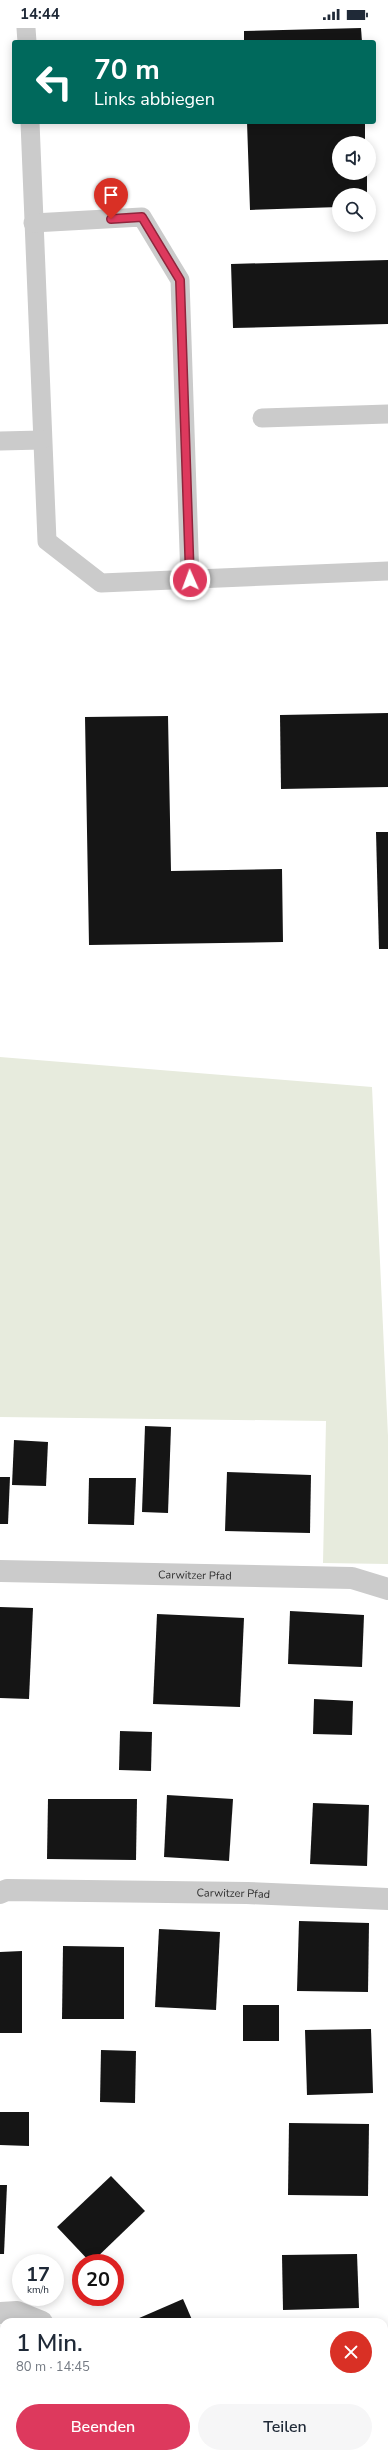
<!DOCTYPE html>
<html lang="de">
<head>
<meta charset="utf-8">
<style>
	body { margin:0; font-family:"Nunito Sans",sans-serif; background:#f6f6f7; color:#1f2937; height:100vh; display:flex; flex-direction:column; font-size:15px; white-space:nowrap }
	* { box-sizing:border-box; margin:0 }
	p { font-size:13px; color:#747a83 }
	.icon { flex:none; width:22px; height:22px; fill:none; stroke:currentColor; stroke-width:2; stroke-linecap:round; stroke-linejoin:round }
	.map { position:relative; flex:1; overflow:hidden }
	.side { position:absolute; left:0px; top:2290px; width:388px; height:140px; display:flex; flex-direction:column; background:#fff; border-radius:12px 12px 0 0; box-shadow:0 2px 10px #0003 }
	.side>* { flex:none }
	.top-card { position:absolute; left:12px; top:12px; width:364px; height:84px; border-radius:4px; box-shadow:0 2px 10px #0003; background:#00695c; color:#fff; overflow:hidden }
	.tools { position:absolute; left:332px; top:108px; display:grid; gap:8px }
	.tools a { display:grid; place-items:center; width:44px; height:44px; border-radius:50%; background:#fff; box-shadow:0 2px 10px #0003; font-size:20px }
	.speed { position:absolute; left:12px; top:2226px; display:flex; gap:8px; font-size:20px; font-weight:700; text-align:center }
	.speed>* { display:grid; place-content:center; width:52px; height:52px; border-radius:50%; background:#fff; box-shadow:0 2px 10px #0003; line-height:1 }
	.speed small { font-size:10px; font-weight:400 }
	.speed .limit { border:6px solid #d22; background:#fff; color:#111 }
	.pin { position:absolute; display:grid; place-items:center; width:34px; height:34px; color:#fff; margin:-41px -17px; border-radius:50% 50% 50% 0; rotate:-45deg; box-shadow:0 0 4px #0007 }
	.pin .icon { rotate:45deg }
	.me { position:absolute; width:44px; margin:-22px; rotate:358deg; stroke-linejoin:round; filter:drop-shadow(0 0 3px #0008) }
	.turn { display:flex; align-items:center; gap:14px; height:84px; padding:0 16px; font-size:18px }
	.turn .icon { width:52px; height:52px; stroke-width:2.5 }
	.turn b { display:block; font-size:28px; line-height:34px }
	.round { display:grid; place-items:center; flex:none; width:42px; height:42px; border-radius:21px; background:#f6f6f7 }
	.head { display:flex; align-items:center; justify-content:space-between; height:68px; padding:0 16px }
	h1 { font-size:24px; font-weight:600; line-height:30px }
	.primary-button { display:flex; gap:8px; margin-top:auto; padding:8px 16px }
	.primary-button a { flex:1; height:46px; border-radius:24px; background:#dd395d; color:#fff; font-size:16px; font-weight:600; line-height:46px; text-align:center }
	.primary-button a+a { background:#f6f6f7; color:#1f2937 }
	.status { display:flex; justify-content:space-between; align-items:center; height:28px; padding:0 20px; background:#fff; direction:ltr }
	.status svg { height:11px; fill:currentColor }
	.map>svg:first-child { display:block }
	.green { fill:#e7ebdd }
	.building { fill:#151515 }
	.lines { fill:none; stroke-linecap:round; stroke-linejoin:round }
	.service { stroke:#cbcbcb; stroke-width:19 }
	.minor { stroke:#cbcbcb; stroke-width:22 }
	.route-casing { stroke:#90253c; stroke-width:10 }
	.route { stroke:#dd395d; stroke-width:7 }
	.labels { text-anchor:middle; dominant-baseline:central; stroke-width:4; stroke-linejoin:round; paint-order:stroke }
	.street-label { font-size:11px; fill:#2e2e2e; stroke:#fff }
</style>
</head>
<body>
<div class="status"><b>14:44</b><svg viewBox="0 0 49 12"><path d="M0 12V9h3v3zM5 12V6h3v6zM10 12V3h3v9zM15 12V0h3v12zM26 1h20v11H26zM47 4h2v5h-2z"/></svg></div>
<div class="map">
<svg width="388" height="2430" viewBox="0 0 388 2430">
	<rect width="100%" height="100%" fill="#fff"/>
	<path class="green" d="M0 1029 372 1059 388 1408V1536L323 1535 326 1393 0 1389Z"/>
	<g class="building">
		<path d="M361 0 362 14H244V3Z"/>
		<path d="M247 94H365V115H339V145H367V167H339V179L250 182Z"/>
		<path d="M388 232V296L233 300 231 236Z"/>
		<path d="M388 685V759L281 761 280 687Z"/>
		<path d="M168 688 171 843 282 841 283 914 89 917 85 689Z"/>
		<path d="M376 804H388V921H379Z"/>
		<path d="M145 1398 171 1399 168 1485 142 1484Z"/>
		<path d="M14 1412 48 1414 46 1458 12 1457Z"/>
		<path d="M227 1444 311 1447 310 1505 225 1503Z"/>
		<path d="M0 1449H10L8 1496H0Z"/>
		<path d="M89 1450H136L134 1497 88 1496Z"/>
		<path d="M0 1579 33 1580 29 1671 0 1670Z"/>
		<path d="M290 1583 364 1587 362 1639 288 1636Z"/>
		<path d="M157 1586 244 1590 240 1679 153 1676Z"/>
		<path d="M314 1671 353 1673 352 1707 313 1706Z"/>
		<path d="M120 1703 152 1704 151 1743 119 1742Z"/>
		<path d="M167 1767 233 1771 229 1833 164 1829Z"/>
		<path d="M48 1771H137L136 1832 47 1831Z"/>
		<path d="M313 1775 369 1777 367 1838 310 1836Z"/>
		<path d="M299 1893 369 1895 368 1964 297 1963Z"/>
		<path d="M159 1901 220 1904 216 1982 155 1979Z"/>
		<path d="M63 1918 124 1919V1991H62Z"/>
		<path d="M22 1923V2005H0V1924Z"/>
		<rect x="243" y="1977" width="36" height="36"/>
		<path d="M371 2001 373 2065 307 2067 305 2002Z"/>
		<path d="M101 2022 136 2023 135 2075 100 2074Z"/>
		<path d="M0 2084H29V2118L0 2117Z"/>
		<path d="M289 2095 369 2096 368 2168 288 2167Z"/>
		<path d="M111 2148 145 2183 91 2235 57 2199Z"/>
		<path d="M0 2157H7L4 2226H0Z"/>
		<path d="M357 2226 359 2280 283 2282 282 2227Z"/>
		<path d="M183 2271 193 2294H130Z"/>
		<path d="M0 2325 4 2335V2367L0 2369Z"/>
		<path d="M169 2426H241L231 2430H171Z"/>
		<rect x="323" y="2426" width="32" height="4"/>
	</g>
	<g class="lines">
		<g class="service">
			<path d="M26 0 27 14"/>
			<path d="M30 94 47 513 101 555 388 543"/>
			<path d="M33 195 142 189 180 252 190 552"/>
			<path d="M262 390 388 386"/>
			<path d="M0 413 42 412"/>
		</g>
		<g class="minor">
			<path id="s1" d="M0 1543 352 1550 388 1561"/>
			<path id="s2" d="M0 1865 7 1862 247 1865 388 1871"/>
			<path d="M0 2285 17 2284 42 2294"/>
			<path d="M127 2426 129 2430"/>
		</g>
	</g>
	<g class="lines">
		<defs>
			<path id="route" d="M111 191 142 189 180 252 190 552"/>
		</defs>
		<use href="#route" class="route-casing"/>
		<use href="#route" class="route"/>
	</g>
	<g class="labels">
		<g class="street-label">
			<text stroke="none"><textPath href="#s1" startOffset="195">Carwitzer Pfad</textPath></text>
			<text stroke="none"><textPath href="#s2" startOffset="234">Carwitzer Pfad</textPath></text>
		</g>
	</g>
</svg>
<div class="tools">
<a><svg class="icon" aria-label="sound" viewBox="0 0 24 24"><path d="M4 9h4l5-4v14l-5-4H4zM17 9q2 3 0 6"/></svg></a>
<a><svg class="icon" aria-label="search" viewBox="0 0 24 24"><circle cx="10" cy="10" r="6"/><path d="M15 15l6 6"/></svg></a>
</div>
<div class="speed"><div>17<small>km/h</small></div><div class="limit">20</div></div>
<div class="pin" style="left:111px;top:191px;background:#d93025"><svg class="icon" aria-label="arrive" viewBox="0 0 24 24"><path d="M6 21V4h12l-3 4 3 4H6"/></svg></div>
<svg class="me" style="left:190px;top:552px" viewBox="-20 -20 40 40"><circle r="17" fill="#dd395d" stroke="#fff" stroke-width="3"/><path d="M0-11L8 9 0 5-8 9z" fill="#fff"/></svg>
<div class="top-card">
<div class="turn"><svg class="icon" aria-label="left" viewBox="0 0 24 24"><path d="M17 20v-9H6M10 6l-5 5 5 5"/></svg><div><b>70 m</b>Links abbiegen</div></div>
</div>
<section class="side">
<div class="head"><div><h1>1 Min.</h1><p>80 m · 14:45</p></div><a class="round" style="background:#d93025;color:#fff"><svg class="icon" aria-label="close" viewBox="0 0 24 24"><path d="M6 6l12 12M18 6L6 18"/></svg></a></div>
<div class="primary-button"><a>Beenden</a><a>Teilen</a></div>
</section>
</div>
</body>
</html>
